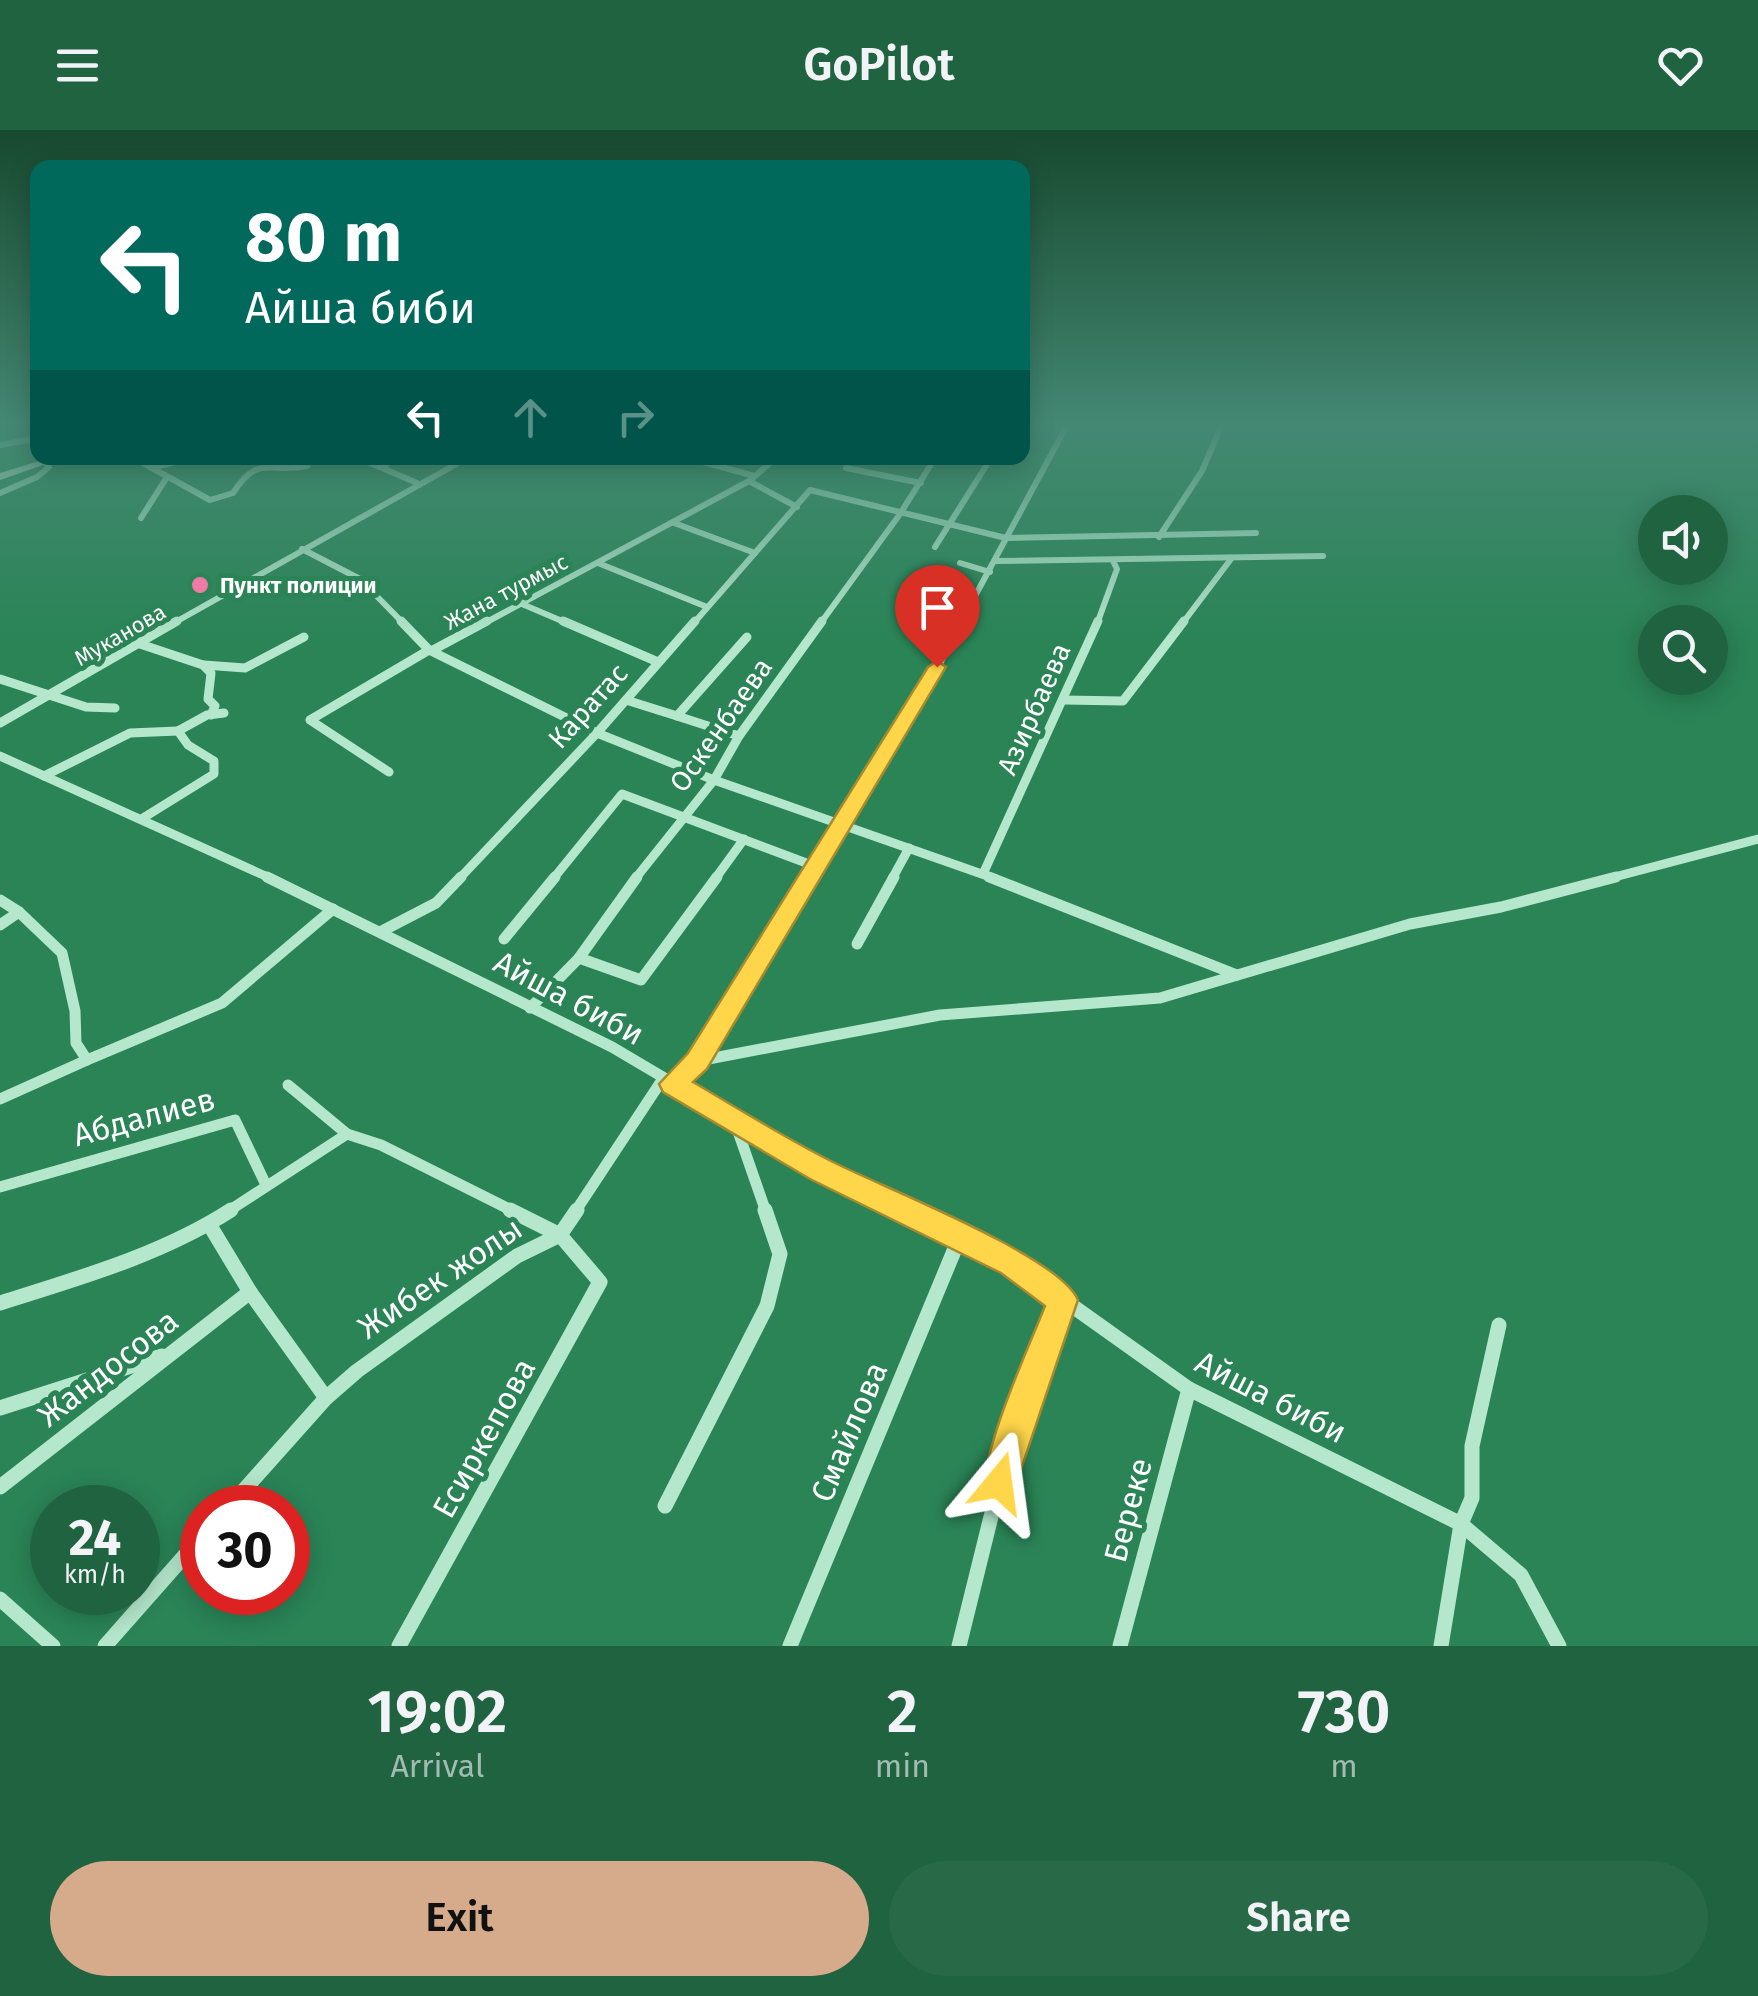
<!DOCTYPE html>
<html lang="en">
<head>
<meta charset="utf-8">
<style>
	body { margin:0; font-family:"Fira Sans",sans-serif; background:#286947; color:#f1f3f6; height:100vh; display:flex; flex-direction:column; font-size:38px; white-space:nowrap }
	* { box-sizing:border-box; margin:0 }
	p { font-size:32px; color:#a2bcb1 }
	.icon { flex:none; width:55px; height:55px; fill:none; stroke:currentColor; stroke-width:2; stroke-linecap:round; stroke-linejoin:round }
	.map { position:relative; height:1516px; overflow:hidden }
	.side { display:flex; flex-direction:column; background:#206340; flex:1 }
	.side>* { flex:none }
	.hud { position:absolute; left:30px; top:30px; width:1000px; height:305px; border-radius:20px; box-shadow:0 5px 25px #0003; background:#00695c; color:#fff; overflow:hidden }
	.buttons { position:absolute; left:1638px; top:365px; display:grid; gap:20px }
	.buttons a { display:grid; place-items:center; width:90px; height:90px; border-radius:50%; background:#206340; box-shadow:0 5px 25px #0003; font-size:50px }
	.speed { position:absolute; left:30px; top:1355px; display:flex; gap:20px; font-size:50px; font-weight:700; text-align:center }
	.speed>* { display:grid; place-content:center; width:130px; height:130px; border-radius:50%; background:#206340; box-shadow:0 5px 25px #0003; line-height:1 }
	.speed small { font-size:25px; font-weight:400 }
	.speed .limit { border:15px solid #d22; background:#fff; color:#111 }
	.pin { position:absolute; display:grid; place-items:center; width:85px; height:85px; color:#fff; margin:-102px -42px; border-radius:50% 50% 50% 0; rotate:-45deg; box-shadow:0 0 10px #0007 }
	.pin .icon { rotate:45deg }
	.me { position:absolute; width:110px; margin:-55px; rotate:16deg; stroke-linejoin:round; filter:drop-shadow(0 0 8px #0008) }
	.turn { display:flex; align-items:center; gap:35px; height:210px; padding:0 50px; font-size:45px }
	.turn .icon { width:130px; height:130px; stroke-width:2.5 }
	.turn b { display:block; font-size:70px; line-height:85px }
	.lanes { display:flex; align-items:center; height:95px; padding:0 50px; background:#0003; justify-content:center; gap:50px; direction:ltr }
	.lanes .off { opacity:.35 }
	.eta { display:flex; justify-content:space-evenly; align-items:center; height:170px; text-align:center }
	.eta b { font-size:60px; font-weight:600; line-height:70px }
	.primary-button { display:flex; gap:20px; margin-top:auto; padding:20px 50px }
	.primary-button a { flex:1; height:115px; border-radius:60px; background:#d6ab8b; color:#111; font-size:40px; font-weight:600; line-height:115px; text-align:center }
	.primary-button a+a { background:#286947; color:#f1f3f6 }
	header { display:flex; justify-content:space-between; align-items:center; height:130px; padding:0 50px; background:#206340; font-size:45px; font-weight:600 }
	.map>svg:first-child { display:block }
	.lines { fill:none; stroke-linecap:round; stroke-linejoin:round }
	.minor-far3 { stroke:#b4e7cc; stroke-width:6 }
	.minor-far2 { stroke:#b4e7cc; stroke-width:9 }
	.minor-far1 { stroke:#b4e7cc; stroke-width:11 }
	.minor { stroke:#b4e7cc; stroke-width:15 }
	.secondary { fill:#ddf6ea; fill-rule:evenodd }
	.route { fill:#ffd54a; stroke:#a68a30; stroke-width:2.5 }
	.poi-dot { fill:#ed7ba4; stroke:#2a8456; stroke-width:4 }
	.labels { text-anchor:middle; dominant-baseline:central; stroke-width:10; stroke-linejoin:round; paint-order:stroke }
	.far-poi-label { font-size:22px; font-weight:bold; fill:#fff; stroke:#2a8456; text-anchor:start }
	.far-street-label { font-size:22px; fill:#fff; stroke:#2a8456 }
	.street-label { font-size:28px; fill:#fff; stroke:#2a8456 }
	.near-street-label { font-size:32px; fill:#fff; stroke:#2a8456 }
</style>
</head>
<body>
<header><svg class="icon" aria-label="menu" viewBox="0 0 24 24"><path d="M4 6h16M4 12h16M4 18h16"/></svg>GoPilot<svg class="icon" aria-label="heart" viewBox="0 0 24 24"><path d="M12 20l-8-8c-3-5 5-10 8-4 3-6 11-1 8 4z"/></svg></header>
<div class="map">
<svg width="1758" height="1516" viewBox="0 0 1758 1516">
	<rect width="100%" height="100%" fill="#2a8456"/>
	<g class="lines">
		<g class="minor-far3">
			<path d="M0 315 28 310 38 315"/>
			<path d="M134 328 210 370 233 363C259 323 269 344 307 336"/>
			<path d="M359 328 417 353"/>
			<path d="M688 328 751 345"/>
			<path d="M379 337 399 328"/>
			<path d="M151 338 191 328"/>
			<path d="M846 338 921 353"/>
			<path d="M749 351 797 377"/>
			<path d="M0 363 37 347 49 337 45 332"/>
			<path d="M141 388 167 347"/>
			<path d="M674 393 755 423"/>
			<path d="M1159 407 1202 341 1221 297"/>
			<path d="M935 417 991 328"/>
			<path d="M302 419 360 449 404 494"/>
			<path d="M996 431 1323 426"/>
			<path d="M598 433 707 477"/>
			<path d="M960 433 990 442"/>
			<path d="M522 474 569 494"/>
			<path d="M172 494 467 328"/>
			<path d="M483 494 749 351 776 328"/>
			<path d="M693 494 810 360 1006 408 1256 403"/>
			<path d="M820 494 900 384 935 328"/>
			<path d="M960 494 1066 297"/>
			<path d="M1097 494 1117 439 1113 431"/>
			<path d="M1182 494 1231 429"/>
		</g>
		<g class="minor-far2">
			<path d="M401 491 429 520 597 603 714 650 996 749"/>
			<path d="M563 491 658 532"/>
			<path d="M140 514 203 535 211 543 208 569 215 576 211 585"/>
			<path d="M433 520 487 491"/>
			<path d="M204 535 245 538 304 507"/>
			<path d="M0 549 86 577 115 578"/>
			<path d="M626 570 677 586 747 507"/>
			<path d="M1064 570 1123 571 1184 491"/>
			<path d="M677 586 739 606"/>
			<path d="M0 593 177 491"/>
			<path d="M0 626 272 749"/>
			<path d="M389 642 310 590 429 520"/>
			<path d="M44 646 130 603 178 601"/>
			<path d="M143 688 214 644V631L188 615 178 601 207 585 224 583"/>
			<path d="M983 744 1098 491"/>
			<path d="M459 749 597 603 695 491"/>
			<path d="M553 749 622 664 817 737"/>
			<path d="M635 749 714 650 739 606 822 491"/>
			<path d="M715 749 744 709"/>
			<path d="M809 749 920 568 961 491"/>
			<path d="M892 749 909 718"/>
			<path d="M1607 749 1758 709"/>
		</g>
		<g class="minor-far1">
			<path d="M267 747 612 917 820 1040 907 1082"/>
			<path d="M989 747 1237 845"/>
			<path d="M0 770 19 782 62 823 75 881 76 913 87 930 222 873 333 779"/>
			<path d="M0 795 19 782"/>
			<path d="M382 801 436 773 461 747"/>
			<path d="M504 809 555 747"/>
			<path d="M857 814 894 747"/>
			<path d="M579 828 641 850 717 747"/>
			<path d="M530 878 579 828 637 747"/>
			<path d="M698 931 940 885 1160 868 1410 794 1501 777 1616 747"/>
			<path d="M672 954 698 931 811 747"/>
			<path d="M288 955 347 1004 381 1015 515 1082"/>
			<path d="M0 969 87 930"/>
			<path d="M734 990 766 1082"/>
			<path d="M0 1057 235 990 266 1055"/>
			<path d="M227 1082 347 1004"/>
			<path d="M575 1082 662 950"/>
		</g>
		<g class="minor">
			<path d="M902 1080 1012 1133 1189 1259 1461 1394 1521 1445 1559 1516"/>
			<path d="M209 1094 250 1162 326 1268"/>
			<path d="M0 1173C79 1148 161 1125 231 1080"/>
			<path d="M0 1278 162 1226"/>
			<path d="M0 1357 250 1162"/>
			<path d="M665 1376 767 1176 780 1124 765 1080"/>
			<path d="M228 1378 326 1268 357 1241 517 1126 560 1105 577 1080"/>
			<path d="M0 1469 53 1516"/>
			<path d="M105 1516 202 1406"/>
			<path d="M399 1516 600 1152 560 1105 510 1080"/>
			<path d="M790 1516 959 1109"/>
			<path d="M959 1516 1008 1318 1063 1170"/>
			<path d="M1120 1516 1189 1259"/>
			<path d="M1441 1516 1461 1394 1472 1368V1316L1499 1195"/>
		</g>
		<path class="secondary" d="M49 328H63L0 350V343Z"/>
	</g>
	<linearGradient id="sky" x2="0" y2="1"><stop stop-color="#17492f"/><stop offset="0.58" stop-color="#448873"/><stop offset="1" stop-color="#448873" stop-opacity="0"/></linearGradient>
	<rect width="1758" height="509" fill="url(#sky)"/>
	<path class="route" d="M937 531 946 537 707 939 693 952C739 979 785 1008 833 1032 882 1057 1060 1126 1078 1170L1012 1366 999 1371 987 1366C974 1335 1031 1212 1045 1176L1001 1143 810 1049 663 962 659 954 688 923 928 537Z"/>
	<circle class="poi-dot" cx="200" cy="455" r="10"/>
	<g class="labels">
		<g class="far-poi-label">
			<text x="220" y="455">Пункт полиции</text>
		</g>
		<g class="far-street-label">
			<text transform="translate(506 462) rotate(-28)">Жана турмыс</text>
			<text transform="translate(120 505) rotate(-30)">Муканова</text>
		</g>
		<g class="street-label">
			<text transform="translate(588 576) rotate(-48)">Каратас</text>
			<text transform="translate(1034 579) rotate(-66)">Азирбаева</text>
			<text transform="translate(721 595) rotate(-55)">Оскенбаева</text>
		</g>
		<g class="near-street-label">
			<text transform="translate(569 868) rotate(28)">Айша биби</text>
			<text transform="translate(144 987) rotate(-15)">Абдалиев</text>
			<text transform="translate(440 1148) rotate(-34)">Жибек жолы</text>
			<text transform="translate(108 1238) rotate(-38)">Жандосова</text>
			<text transform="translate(1271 1267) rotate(27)">Айша биби</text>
			<text transform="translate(849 1302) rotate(-67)">Смайлова</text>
			<text transform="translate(484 1308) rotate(-61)">Есиркепова</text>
			<text transform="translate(1128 1380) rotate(-75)">Береке</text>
		</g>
	</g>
</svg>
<div class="buttons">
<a><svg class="icon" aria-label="sound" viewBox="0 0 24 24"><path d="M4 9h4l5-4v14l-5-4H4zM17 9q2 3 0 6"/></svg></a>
<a><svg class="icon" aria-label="search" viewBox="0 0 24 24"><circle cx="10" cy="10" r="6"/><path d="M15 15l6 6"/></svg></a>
</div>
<div class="speed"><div>24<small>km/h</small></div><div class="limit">30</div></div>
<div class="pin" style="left:937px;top:537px;background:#d93025"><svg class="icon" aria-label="arrive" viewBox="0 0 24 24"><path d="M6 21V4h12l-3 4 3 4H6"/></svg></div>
<svg class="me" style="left:999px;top:1353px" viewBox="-20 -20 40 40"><path d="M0-17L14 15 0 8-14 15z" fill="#ffd54a" stroke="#fff" stroke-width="4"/></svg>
<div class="hud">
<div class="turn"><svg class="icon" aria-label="left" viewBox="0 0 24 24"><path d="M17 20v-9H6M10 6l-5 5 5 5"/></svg><div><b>80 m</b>Айша биби</div></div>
<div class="lanes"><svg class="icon" aria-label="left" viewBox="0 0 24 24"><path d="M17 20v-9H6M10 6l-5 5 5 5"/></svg><svg class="icon off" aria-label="ahead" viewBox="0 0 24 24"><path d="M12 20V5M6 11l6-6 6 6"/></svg><svg class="icon off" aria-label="right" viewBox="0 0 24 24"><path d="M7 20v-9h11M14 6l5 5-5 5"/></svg></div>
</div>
</div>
<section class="side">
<div class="eta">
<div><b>19:02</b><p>Arrival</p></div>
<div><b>2</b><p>min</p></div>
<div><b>730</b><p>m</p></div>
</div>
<div class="primary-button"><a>Exit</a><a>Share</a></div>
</section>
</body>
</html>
